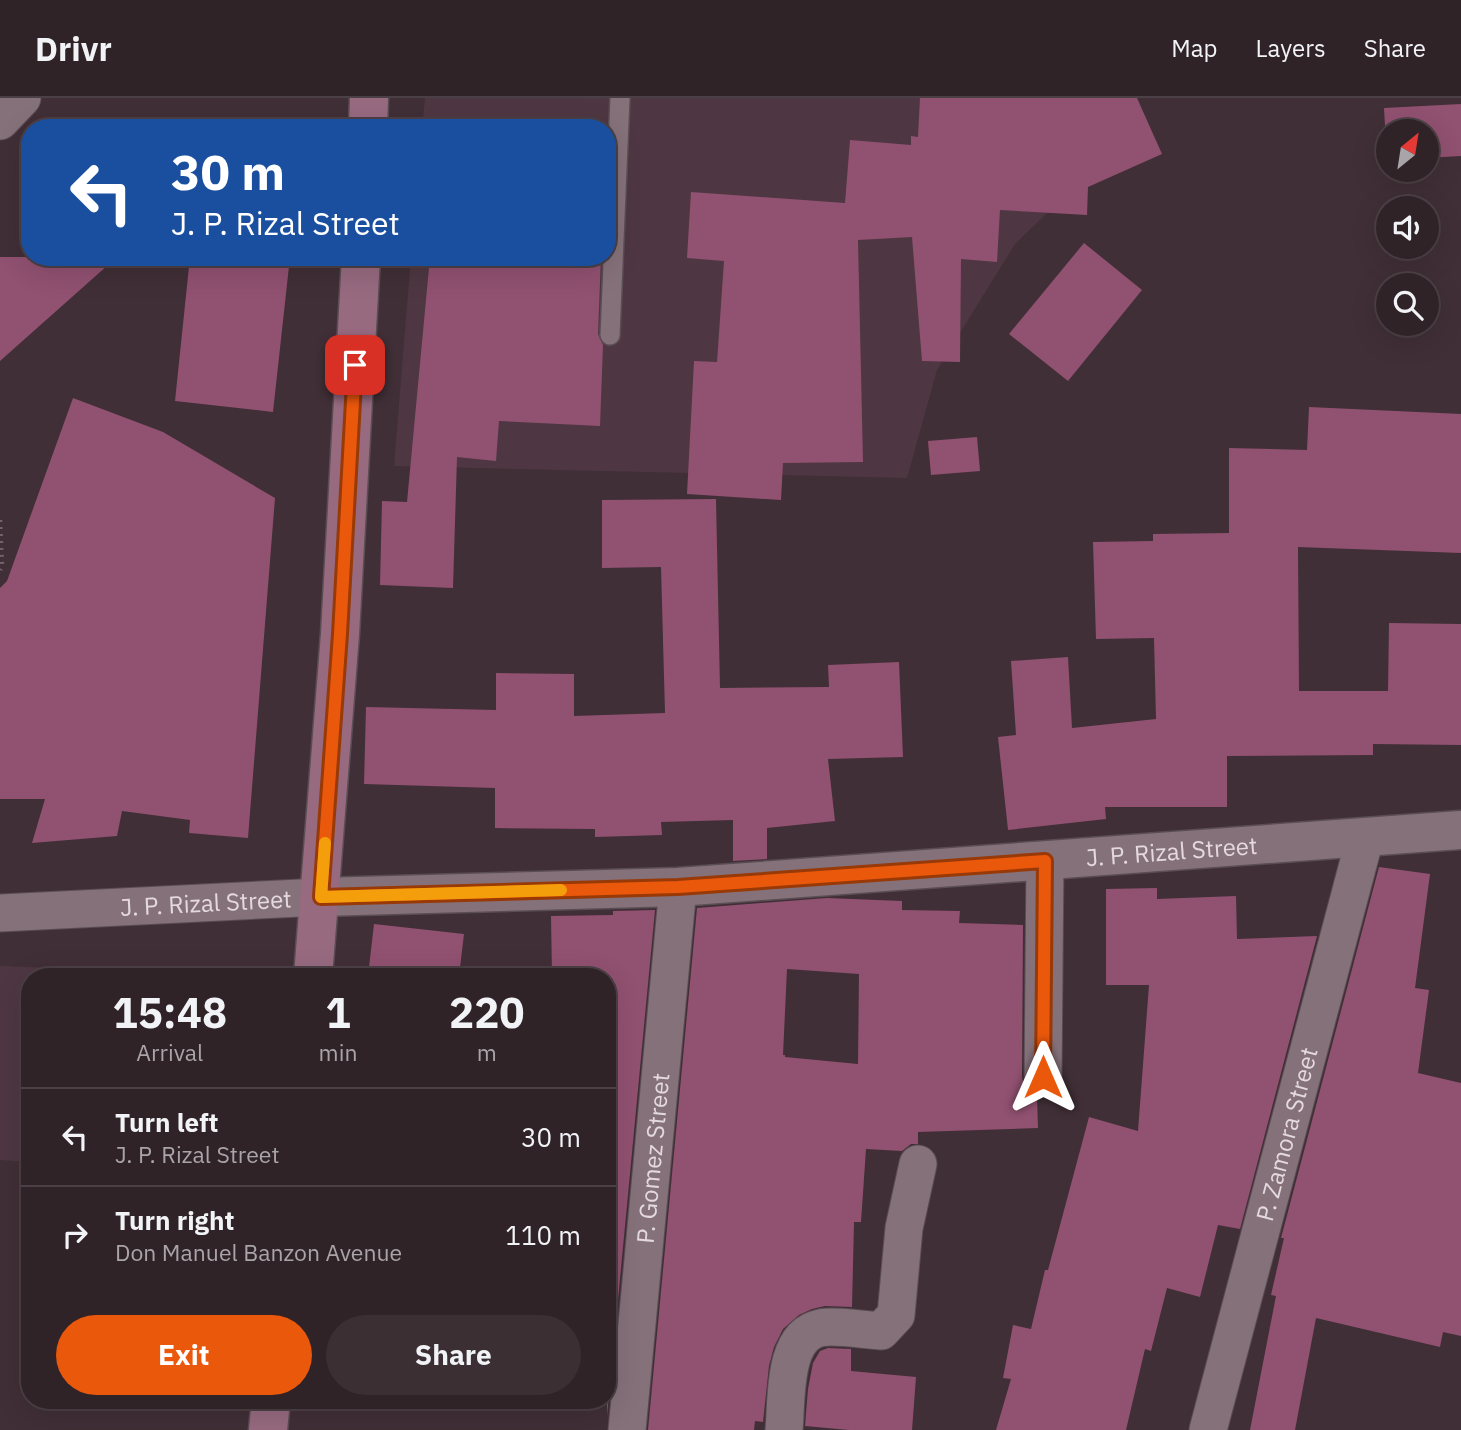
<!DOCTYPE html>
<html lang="en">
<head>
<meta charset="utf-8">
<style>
	body { margin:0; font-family:"IBM Plex Sans",sans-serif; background:#3c2f34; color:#f1f3f6; height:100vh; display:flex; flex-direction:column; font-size:26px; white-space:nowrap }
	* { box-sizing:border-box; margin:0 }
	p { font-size:23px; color:#a8a4a8 }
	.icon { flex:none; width:38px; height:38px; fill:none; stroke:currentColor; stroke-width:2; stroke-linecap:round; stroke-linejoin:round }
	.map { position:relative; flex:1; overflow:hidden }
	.drawer { position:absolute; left:21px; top:870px; width:595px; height:441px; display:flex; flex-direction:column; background:#302328; border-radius:28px; box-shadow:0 7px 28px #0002,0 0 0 2px #4b4045 }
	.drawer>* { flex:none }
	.banner { position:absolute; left:21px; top:21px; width:595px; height:147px; border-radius:28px; box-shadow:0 7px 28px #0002,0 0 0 2px #4b4045; background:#1a4fa0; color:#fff; overflow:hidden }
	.needle { width:46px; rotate:30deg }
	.buttons { position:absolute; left:1376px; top:21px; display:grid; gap:14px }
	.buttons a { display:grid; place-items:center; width:63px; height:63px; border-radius:50%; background:#302328; box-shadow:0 7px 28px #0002,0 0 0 2px #4b4045; font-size:35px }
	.pin { position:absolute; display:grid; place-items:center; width:60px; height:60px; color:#fff; margin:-30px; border-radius:14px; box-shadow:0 4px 10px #0006 }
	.me { position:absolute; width:77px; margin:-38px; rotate:0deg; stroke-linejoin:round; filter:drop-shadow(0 0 5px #0008) }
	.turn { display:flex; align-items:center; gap:24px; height:147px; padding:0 35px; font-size:32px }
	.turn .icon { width:91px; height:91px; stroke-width:2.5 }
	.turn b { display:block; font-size:49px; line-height:60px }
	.eta { display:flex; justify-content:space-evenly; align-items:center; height:119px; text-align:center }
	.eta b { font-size:42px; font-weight:700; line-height:49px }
	.action { display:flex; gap:14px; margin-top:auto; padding:14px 35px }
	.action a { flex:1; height:80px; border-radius:42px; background:#ea580c; color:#fff; font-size:28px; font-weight:700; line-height:80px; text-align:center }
	.action a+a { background:#3c2f34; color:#f1f3f6 }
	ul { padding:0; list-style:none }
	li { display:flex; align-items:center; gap:21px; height:98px; padding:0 35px; border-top:2px solid #4b4045 }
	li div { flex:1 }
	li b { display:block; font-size:26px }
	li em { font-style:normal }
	header { display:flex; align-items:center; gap:42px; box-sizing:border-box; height:98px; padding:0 35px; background:#302328; border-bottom:2px solid #4b4045 }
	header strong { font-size:33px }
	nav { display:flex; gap:38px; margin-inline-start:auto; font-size:24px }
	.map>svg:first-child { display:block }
	.built { fill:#4e3742 }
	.building { fill:#915171; fill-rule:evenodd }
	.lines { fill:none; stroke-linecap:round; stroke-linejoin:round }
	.service-casing { stroke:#5b4d54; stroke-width:22 }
	.minor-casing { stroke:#5b4d54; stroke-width:39 }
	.tertiary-casing { stroke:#5b4d54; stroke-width:41 }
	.secondary-casing { stroke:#5b4d54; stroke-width:41 }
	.path { stroke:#726369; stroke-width:4.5; stroke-dasharray:2 5; stroke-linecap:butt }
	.service { stroke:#85717a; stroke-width:19 }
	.minor { stroke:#85717a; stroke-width:37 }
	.tertiary { stroke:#85717a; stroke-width:38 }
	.secondary { stroke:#976a80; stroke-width:38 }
	.route-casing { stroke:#983908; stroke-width:18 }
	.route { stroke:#ea580c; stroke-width:12 }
	.slow { stroke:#f59e0b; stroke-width:12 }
	.labels { text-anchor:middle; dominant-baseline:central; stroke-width:7; stroke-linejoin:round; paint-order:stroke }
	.street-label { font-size:24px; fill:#e4d9de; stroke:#35252c }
</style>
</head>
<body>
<header>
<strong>Drivr</strong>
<nav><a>Map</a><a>Layers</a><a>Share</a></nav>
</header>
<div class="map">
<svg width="1461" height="1332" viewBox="0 0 1461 1332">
	<rect width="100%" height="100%" fill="#402f36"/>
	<g class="built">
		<path d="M425 0H1126L1137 28 1015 146 937 272 907 380 394 368 411 159H607V30H422Z"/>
		<path d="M0 868 231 877V878H30V1064L0 1062Z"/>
	</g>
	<g class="building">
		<path d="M920 0H1137L1162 56 1088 89 1087 117 1000 112 997 164 961 161 960 264 922 263 912 139 858 142 863 364 783 365 781 402 687 396 694 263 717 264 724 163 687 160 691 94 845 105 850 42 911 47V38L918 39Z"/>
		<path d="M1461 6V58L1426 60V33H1388L1387 62 1384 10Z"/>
		<path d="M1084 145 1142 192 1068 283 1009 236Z"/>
		<path d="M0 159H117L0 263Z"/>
		<path d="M190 159H290L273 314 175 303Z"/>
		<path d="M430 159H601L598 236 603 247 600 328 499 323 496 363 457 359 453 490 380 487 382 403 407 404Z"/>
		<path d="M73 300 163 334 275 400 248 740 189 735 190 722 122 713 117 738 32 745 45 701H0V490L7 483Z"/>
		<path d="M1309 309 1461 316V455L1298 449 1299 593H1388L1389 525 1461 526V647L1373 646V657L1227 658V709H1105L1106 721 1008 732 998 639 1016 637 1011 563 1068 559 1072 630 1156 621 1154 540 1096 541 1093 444 1153 443V436L1229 435V350L1307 352Z"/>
		<path d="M977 339 980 373 931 377 928 343Z"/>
		<path d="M716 401 720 590 829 589 828 567 899 564 903 659 828 661 835 723 767 730V761L733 763V722L661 724 662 737 595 739V731L495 730V690L364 686 366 609 496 612V575L574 576V618L665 615 661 469 602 470V402Z"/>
		<path d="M1379 769 1430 776 1415 890 1429 892 1418 975 1461 985V1238L1443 1234 1440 1249 1316 1220 1295 1332H1250L1276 1198 1271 1197 1284 1140H1281Z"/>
		<path d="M1157 790V801L1236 798 1237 841 1317 838 1240 1131 1218 1127 1200 1199 1167 1190 1151 1253 1145 1251 1126 1332H996L1011 1281 1003 1280 1013 1227 1031 1231 1045 1172H1048L1089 1019 1138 1033 1149 887H1106V791Z"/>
		<path d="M827 800 902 803V812L960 813 959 825 1023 827 1022 979 1025 990 1037 999 1038 1030 918 1034V1046H911L902 1053 866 1051 861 1124H854L852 1209 825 1208 812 1211 799 1217 783 1231 774 1249 769 1268 763 1324 755 1323 754 1332H648L697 810ZM787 871 859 876 858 966 785 959V957H783Z"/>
		<path d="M655 812 607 1318V878H552L551 818 613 817V813Z"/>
		<path d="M374 826 464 836 459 878H368Z"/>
		<path d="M828 1250 851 1251V1273L916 1279 912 1332H849L805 1328 808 1291 813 1265 820 1253Z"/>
	</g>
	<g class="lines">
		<defs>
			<path id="service" d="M610 237 620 0"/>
			<g id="minor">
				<path d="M0 23 22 0"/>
				<path id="s1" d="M0 815 321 799"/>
				<path d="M1043 979 1045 763"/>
				<path id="s2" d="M627 1332 678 789"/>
				<path d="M784 1332C787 1302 782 1238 820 1230 834 1227 865 1232 881 1233L896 1217 904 1130 918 1066"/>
				<path id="s3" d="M1208 1332 1365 740"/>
			</g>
			<g id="tertiary">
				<path id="s4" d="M321 799 678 789 1461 732"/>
			</g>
			<g id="secondary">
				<path d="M368 30 369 0"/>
				<path d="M313 878 340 536 361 159"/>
				<path d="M268 1332 271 1302"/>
			</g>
		</defs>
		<use href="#service" class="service-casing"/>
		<use href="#minor" class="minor-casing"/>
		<use href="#tertiary" class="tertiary-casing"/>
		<use href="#secondary" class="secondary-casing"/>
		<path class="path" d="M0 422 2 468 0 472"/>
		<use href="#service" class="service"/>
		<use href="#minor" class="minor"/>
		<use href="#tertiary" class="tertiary"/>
		<use href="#secondary" class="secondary"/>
	</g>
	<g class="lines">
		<defs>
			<path id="route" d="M355 267 340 536 321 799 678 789 1045 763 1043 979"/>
		</defs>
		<use href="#route" class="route-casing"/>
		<use href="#route" class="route"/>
		<path class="slow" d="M325 745 321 799 561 792"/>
	</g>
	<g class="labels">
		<g class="street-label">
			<text stroke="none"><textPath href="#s4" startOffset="852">J. P. Rizal Street</textPath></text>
			<text stroke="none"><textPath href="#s1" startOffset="206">J. P. Rizal Street</textPath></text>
			<text stroke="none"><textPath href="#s3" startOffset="306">P. Zamora Street</textPath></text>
			<text stroke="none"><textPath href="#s2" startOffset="273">P. Gomez Street</textPath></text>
		</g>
	</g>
</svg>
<div class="buttons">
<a><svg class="needle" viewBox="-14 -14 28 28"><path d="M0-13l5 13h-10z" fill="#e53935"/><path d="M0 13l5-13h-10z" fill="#a8a4a8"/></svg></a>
<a><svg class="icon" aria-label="sound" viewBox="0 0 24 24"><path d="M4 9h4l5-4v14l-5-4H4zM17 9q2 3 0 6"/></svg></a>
<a><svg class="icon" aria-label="search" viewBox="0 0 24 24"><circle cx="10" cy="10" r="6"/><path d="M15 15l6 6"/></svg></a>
</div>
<div class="pin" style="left:355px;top:267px;background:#d93025"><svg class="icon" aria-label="arrive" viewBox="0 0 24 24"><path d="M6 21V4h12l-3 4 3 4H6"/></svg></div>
<svg class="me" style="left:1043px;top:979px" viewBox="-20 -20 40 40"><path d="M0-17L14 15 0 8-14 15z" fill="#ea580c" stroke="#fff" stroke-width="4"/></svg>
<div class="banner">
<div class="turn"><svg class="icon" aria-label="left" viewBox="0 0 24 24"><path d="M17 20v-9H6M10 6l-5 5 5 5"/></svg><div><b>30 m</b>J. P. Rizal Street</div></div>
</div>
<section class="drawer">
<div class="eta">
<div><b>15:48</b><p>Arrival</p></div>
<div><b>1</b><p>min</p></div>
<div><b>220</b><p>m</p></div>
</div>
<ul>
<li><svg class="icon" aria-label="left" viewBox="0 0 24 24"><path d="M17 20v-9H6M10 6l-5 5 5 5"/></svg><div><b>Turn left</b><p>J. P. Rizal Street</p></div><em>30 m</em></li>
<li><svg class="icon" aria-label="right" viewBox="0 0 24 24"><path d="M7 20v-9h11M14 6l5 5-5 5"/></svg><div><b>Turn right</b><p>Don Manuel Banzon Avenue</p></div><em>110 m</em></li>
</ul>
<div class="action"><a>Exit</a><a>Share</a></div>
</section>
</div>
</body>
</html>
